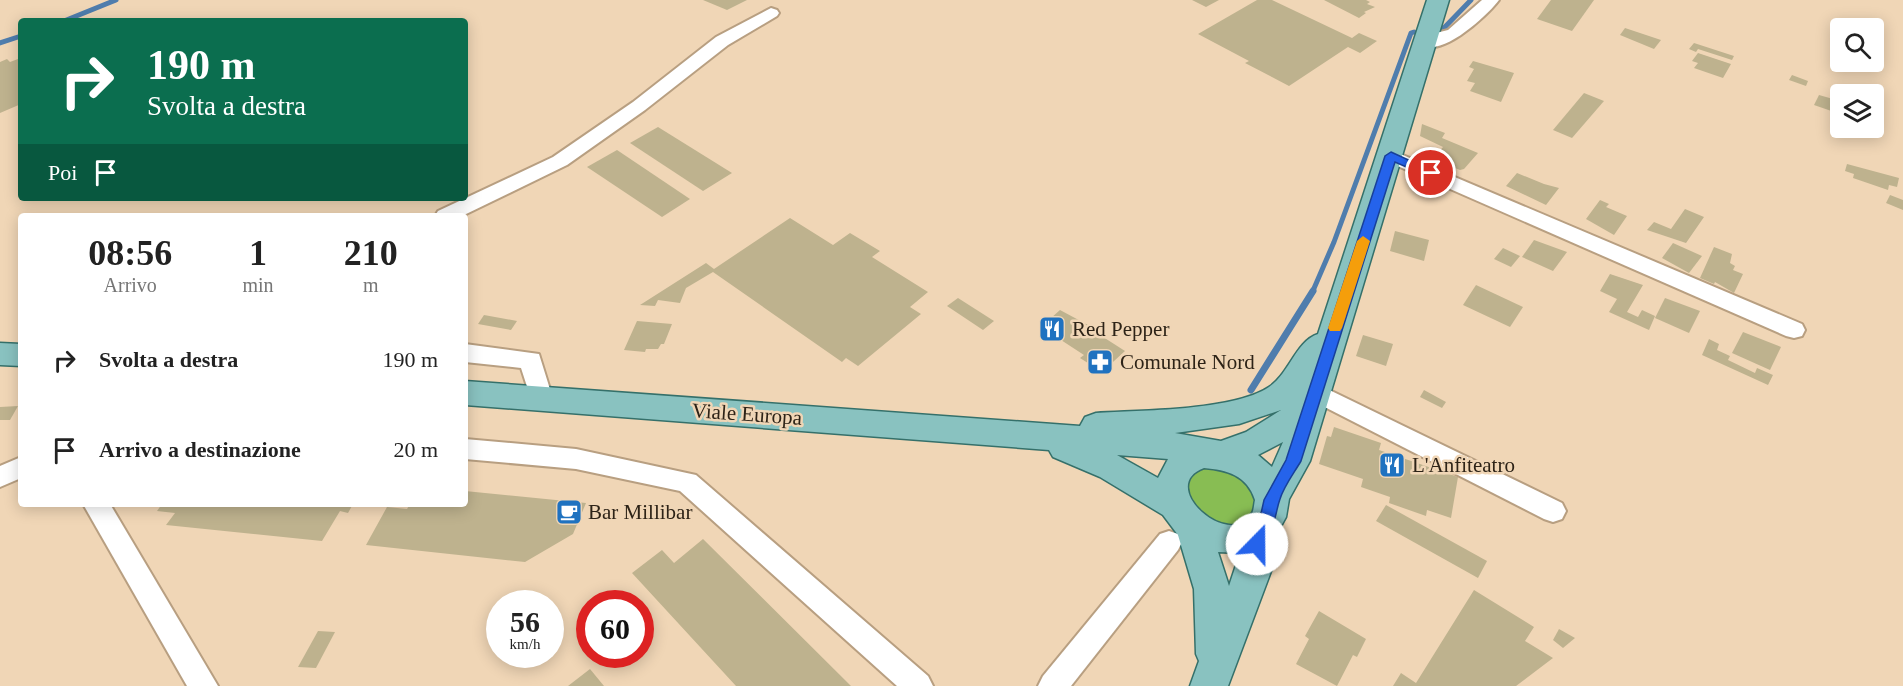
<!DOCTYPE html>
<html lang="it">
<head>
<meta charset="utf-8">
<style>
	body { margin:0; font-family:Georgia,serif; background:#f6f6f6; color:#222; height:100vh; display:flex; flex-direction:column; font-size:22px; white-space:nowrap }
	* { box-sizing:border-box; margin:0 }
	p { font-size:20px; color:#767676 }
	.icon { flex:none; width:33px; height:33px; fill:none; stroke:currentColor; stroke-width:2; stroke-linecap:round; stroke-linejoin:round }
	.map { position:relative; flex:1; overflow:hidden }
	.panel { position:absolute; left:18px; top:213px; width:450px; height:294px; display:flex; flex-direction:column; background:#fff; border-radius:6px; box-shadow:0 3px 15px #0003 }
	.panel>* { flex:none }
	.top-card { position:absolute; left:18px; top:18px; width:450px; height:183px; border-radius:6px; box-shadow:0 3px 15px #0003; background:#0b6e4f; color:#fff; overflow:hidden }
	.fabs { position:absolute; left:1830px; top:18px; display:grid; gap:12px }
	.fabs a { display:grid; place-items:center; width:54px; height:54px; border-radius:6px; background:#fff; box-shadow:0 3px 15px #0003; font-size:30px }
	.speed { position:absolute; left:486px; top:590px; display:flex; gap:12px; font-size:30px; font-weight:700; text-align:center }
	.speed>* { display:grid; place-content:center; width:78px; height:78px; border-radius:50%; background:#fff; box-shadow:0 3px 15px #0003; line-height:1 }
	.speed small { font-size:15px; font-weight:400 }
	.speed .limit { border:9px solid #d22; background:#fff; color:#111 }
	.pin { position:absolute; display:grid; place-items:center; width:51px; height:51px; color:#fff; margin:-26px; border:3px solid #fff; border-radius:50%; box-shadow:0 2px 6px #0007 }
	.me { position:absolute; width:66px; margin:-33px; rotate:22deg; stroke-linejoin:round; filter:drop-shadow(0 0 4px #0008) }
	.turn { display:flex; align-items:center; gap:21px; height:126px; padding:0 30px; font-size:27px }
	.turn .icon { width:78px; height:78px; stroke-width:2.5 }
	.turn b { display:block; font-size:42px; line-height:51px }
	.then { display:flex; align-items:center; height:57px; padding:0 30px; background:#0003; gap:12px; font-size:22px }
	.eta { display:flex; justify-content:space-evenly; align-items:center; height:102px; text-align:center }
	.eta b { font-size:36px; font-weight:700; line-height:42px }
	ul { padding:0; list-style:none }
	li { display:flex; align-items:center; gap:18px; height:90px; padding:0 30px }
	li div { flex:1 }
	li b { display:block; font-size:22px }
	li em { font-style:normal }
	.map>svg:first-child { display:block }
	.green { fill:#88bd53 }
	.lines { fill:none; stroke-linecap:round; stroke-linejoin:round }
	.stream-far1 { stroke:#4f7dad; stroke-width:5 }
	.stream { stroke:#4f7dad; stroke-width:7 }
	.building { fill:#beb28e }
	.minor-casing { stroke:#b89f81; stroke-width:4 }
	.major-casing { stroke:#35706a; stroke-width:3 }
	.minor { fill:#fff; fill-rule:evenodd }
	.major { fill:#89c2c0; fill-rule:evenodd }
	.route { fill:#2563eb; stroke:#184099; stroke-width:1.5 }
	.slow { fill:#f59e0b }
	.labels { text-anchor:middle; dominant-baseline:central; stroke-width:5; stroke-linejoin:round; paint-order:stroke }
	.poi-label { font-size:21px; fill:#2d2317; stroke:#f0d6b6; text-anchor:start }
	.street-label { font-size:21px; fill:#2d2317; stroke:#f0d6b6 }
</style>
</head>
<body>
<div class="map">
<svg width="1903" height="686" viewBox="0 0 1903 686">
	<rect width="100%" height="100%" fill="#f0d6b6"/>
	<path class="green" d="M1201 464 1247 475 1258 505 1246 522 1221 526 1188 507 1184 477Z"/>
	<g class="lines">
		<g class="stream-far1">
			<path d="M64 21 116 0"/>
			<path d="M1442 30 1471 0"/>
			<path d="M0 43 21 36"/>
			<path d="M1312 293 1334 242 1411 33 1414 32"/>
		</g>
		<path class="stream" d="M1251 390 1313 291"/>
	</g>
	<g class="building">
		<path d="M703 0H747L727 10Z"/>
		<path d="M1192 0H1219L1206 7Z"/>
		<path d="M1257 0H1272L1352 38 1359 33 1377 41 1360 53 1348 47 1289 86 1245 63 1249 61 1198 34Z"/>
		<path d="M1324 0H1366L1370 2 1367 4 1375 7 1364 12 1366 13 1359 18Z"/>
		<path d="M1551 0H1594L1572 31 1537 19Z"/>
		<path d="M1625 28 1661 40 1654 49 1620 35Z"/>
		<path d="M1694 43 1734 56 1732 60 1698 49 1696 52 1689 49Z"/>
		<path d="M1698 53 1731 64 1723 78 1694 68 1698 63 1692 61Z"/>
		<path d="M7 59 10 62 18 59 21 63V104L0 113V62Z"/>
		<path d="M1473 61 1514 73 1501 102 1470 91 1475 83 1467 81 1474 69 1469 67Z"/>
		<path d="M1792 75 1808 81 1806 86 1789 80Z"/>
		<path d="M1584 93 1604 101 1572 138 1553 130Z"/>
		<path d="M1819 95 1840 101V114L1814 105Z"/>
		<path d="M1422 124 1445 133 1442 138 1478 153 1464 169 1460 170 1433 159 1443 147 1420 136Z"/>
		<path d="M658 127 732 173 703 191 630 143Z"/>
		<path d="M617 150 690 199 662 217 587 167Z"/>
		<path d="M1847 164 1899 178 1897 187 1889 185 1888 190 1853 178 1854 174 1845 171Z"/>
		<path d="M1517 173 1544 184 1559 188 1546 205 1506 186Z"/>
		<path d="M1890 195 1903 200V210L1886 203Z"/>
		<path d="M1600 200 1609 204 1606 207 1627 216 1614 235 1586 219Z"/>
		<path d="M1685 209 1704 217 1686 243 1647 230 1654 222 1671 229Z"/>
		<path d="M790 218 833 245 850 233 880 251 872 257 928 292 910 307 921 314 858 366 846 358 842 362 713 272 686 288 680 303 658 300 655 306 640 305 706 263 714 269Z"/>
		<path d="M1395 231 1429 240 1424 261 1390 251Z"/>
		<path d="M1534 240 1567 252 1553 271 1522 257Z"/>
		<path d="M1673 243 1702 256 1689 273 1662 258Z"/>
		<path d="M1714 247 1732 254 1730 263 1735 266 1733 270 1743 274 1734 293 1715 282 1714 284 1700 278Z"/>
		<path d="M1503 248 1520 256 1511 267 1494 259Z"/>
		<path d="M1610 274 1643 285 1627 312 1638 317 1642 310 1655 316 1649 330 1609 312 1617 299 1600 291Z"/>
		<path d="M1476 285 1523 307 1510 327 1463 305Z"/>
		<path d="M958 298 994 321 983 330 947 306Z"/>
		<path d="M1665 298 1700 311 1689 333 1655 318Z"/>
		<path d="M1060 310 1103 333 1100 335 1125 351 1102 372 1080 358 1084 355 1041 327Z"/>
		<path d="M484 315 517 321 511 330 478 324Z"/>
		<path d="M637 321 672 324 664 344H661L658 349H646L645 352 624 350Z"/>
		<path d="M1743 332 1781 347 1770 370 1732 353Z"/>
		<path d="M1363 335 1393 344 1386 366 1356 356Z"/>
		<path d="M1709 339 1719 344 1717 350 1730 356 1728 360 1755 373 1757 368 1773 375 1768 385 1702 355Z"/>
		<path d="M1424 390 1446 402 1442 408 1420 397Z"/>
		<path d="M18 406 10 420H0V407Z"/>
		<path d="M1334 427 1381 443 1379 450 1458 477 1451 518 1427 510 1426 516 1389 503 1390 497 1361 487 1363 479 1319 464 1327 436 1331 437Z"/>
		<path d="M465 491 586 503 573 534 525 562 366 545 387 507 407 509 410 504H465Z"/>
		<path d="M162 504H353L348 513 340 511 322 541 166 525 175 513 157 511Z"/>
		<path d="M1386 505 1487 561 1478 578 1376 521Z"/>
		<path d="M703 539 851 686H736L632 573 662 550 674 563Z"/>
		<path d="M1474 590 1534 627 1525 641 1553 658 1516 686H1393L1401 673 1416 683Z"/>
		<path d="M1319 611 1366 639 1357 657 1353 655 1337 686 1296 664 1309 639 1305 636Z"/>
		<path d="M1559 629 1575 638 1563 648 1553 640Z"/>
		<path d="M318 631 335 632 316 668 298 667Z"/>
		<path d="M590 669 604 686H568Z"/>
	</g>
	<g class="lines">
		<defs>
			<g id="minor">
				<path d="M1482 0H1499C1488 15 1436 64 1418 41L1420 37 1448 30Z"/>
				<path d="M771 8 777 10 779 13 777 16 728 45 645 110 567 165 462 216H435L438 211 553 157 633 102 716 37Z"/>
				<path d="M1391 150 1802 324 1805 330 1802 336 1794 338 1786 336 1384 160 1382 156 1384 152Z"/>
				<path d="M465 344 539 354 553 399 549 405 541 408 533 405 521 368 465 362Z"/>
				<path d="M1315 383 1562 503 1566 511 1562 519 1553 522 1544 519 1307 398 1303 392 1307 386Z"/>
				<path d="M465 439 576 449 696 475 928 676 933 686H897L680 491 576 469 465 459Z"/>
				<path d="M21 457V478L0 487V466Z"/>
				<path d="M83 504H110L218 686H187Z"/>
				<path d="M1169 531 1178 534 1182 542 1178 550 1071 686H1038L1043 676 1160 534Z"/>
			</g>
			<g id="major">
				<path d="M1427 0H1449L1310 461 1289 499 1286 517 1275 537 1276 558 1228 686H1190L1199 661 1196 654 1194 589 1178 535 1163 515 1100 477 1053 457 1049 450 465 405V381L1080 426 1085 417 1096 413C1140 410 1233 411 1269 387 1289 374 1296 341 1318 334ZM1281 410 1246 432 1221 441 1175 433 1239 424ZM1283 442 1272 467 1258 455ZM1117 455 1168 459 1158 478ZM1204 468C1227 470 1247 475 1255 500 1254 504 1254 510 1252 513 1231 552 1155 486 1204 468ZM1218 552 1240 553 1229 586Z"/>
				<path d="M0 343 21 344V366L0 365Z"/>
			</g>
		</defs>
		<use href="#minor" class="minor-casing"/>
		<use href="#major" class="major-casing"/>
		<use href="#minor" class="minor"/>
		<use href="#major" class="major"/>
	</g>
	<path class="route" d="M1391 152 1437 173 1435 176H1427L1395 162 1301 461C1294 473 1284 486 1280 499 1275 513 1277 523 1265 534L1263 549H1252L1249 531 1260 518 1264 500 1286 460 1385 156Z"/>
	<path class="slow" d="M1363 236 1370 241 1342 328 1340 331H1330L1328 328 1357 241Z"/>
	<defs>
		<symbol id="restaurant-square" viewBox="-11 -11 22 22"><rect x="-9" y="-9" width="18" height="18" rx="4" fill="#1f72c0" stroke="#f0d6b6"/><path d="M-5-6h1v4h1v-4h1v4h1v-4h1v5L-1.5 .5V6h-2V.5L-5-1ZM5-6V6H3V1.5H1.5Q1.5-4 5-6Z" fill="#fff"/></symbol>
		<symbol id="pharmacy-square" viewBox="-11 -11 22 22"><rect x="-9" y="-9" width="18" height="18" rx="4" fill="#1f72c0" stroke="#f0d6b6"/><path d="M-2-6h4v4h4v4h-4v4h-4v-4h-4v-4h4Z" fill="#fff"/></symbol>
		<symbol id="cafe-square" viewBox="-11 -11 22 22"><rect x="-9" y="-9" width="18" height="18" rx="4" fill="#1f72c0" stroke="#f0d6b6"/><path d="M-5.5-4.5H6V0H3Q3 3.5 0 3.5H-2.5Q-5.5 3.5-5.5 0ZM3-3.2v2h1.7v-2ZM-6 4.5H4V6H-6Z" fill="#fff"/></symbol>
	</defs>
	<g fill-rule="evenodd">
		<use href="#restaurant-square" x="1037" y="314" width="30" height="30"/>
		<use href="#pharmacy-square" x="1085" y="347" width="30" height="30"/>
		<use href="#restaurant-square" x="1377" y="450" width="30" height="30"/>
		<use href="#cafe-square" x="554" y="497" width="30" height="30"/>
	</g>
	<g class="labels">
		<g class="poi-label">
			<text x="1072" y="329">Red Pepper</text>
			<text x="1120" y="362">Comunale Nord</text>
			<text x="1412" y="465">L'Anfiteatro</text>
			<text x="588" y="512">Bar Millibar</text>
		</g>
		<g class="street-label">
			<text transform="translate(747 414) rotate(4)">Viale Europa</text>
		</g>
	</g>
</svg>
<div class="fabs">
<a><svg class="icon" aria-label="search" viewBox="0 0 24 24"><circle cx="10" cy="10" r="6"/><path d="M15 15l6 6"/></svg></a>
<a><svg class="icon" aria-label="layers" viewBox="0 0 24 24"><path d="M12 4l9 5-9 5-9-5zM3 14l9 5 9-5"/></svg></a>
</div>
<div class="speed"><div>56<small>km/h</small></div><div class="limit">60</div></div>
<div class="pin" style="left:1431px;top:173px;background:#d93025"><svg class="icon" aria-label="arrive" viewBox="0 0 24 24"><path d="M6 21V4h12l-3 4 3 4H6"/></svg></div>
<svg class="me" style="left:1257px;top:544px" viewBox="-20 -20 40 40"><circle r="19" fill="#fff"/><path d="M0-13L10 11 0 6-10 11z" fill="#2563eb"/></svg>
<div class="top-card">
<div class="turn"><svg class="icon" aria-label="right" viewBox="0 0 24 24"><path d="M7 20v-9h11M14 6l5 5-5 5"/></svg><div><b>190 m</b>Svolta a destra</div></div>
<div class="then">Poi<svg class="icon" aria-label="arrive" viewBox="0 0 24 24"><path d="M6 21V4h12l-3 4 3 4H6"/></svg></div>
</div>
<section class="panel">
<div class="eta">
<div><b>08:56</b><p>Arrivo</p></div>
<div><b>1</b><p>min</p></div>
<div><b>210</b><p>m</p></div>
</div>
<ul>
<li><svg class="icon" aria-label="right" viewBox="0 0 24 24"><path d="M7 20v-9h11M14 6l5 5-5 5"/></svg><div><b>Svolta a destra</b></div><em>190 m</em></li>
<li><svg class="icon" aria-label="arrive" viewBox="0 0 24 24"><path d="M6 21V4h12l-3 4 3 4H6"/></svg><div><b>Arrivo a destinazione</b></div><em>20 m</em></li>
</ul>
</section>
</div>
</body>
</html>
